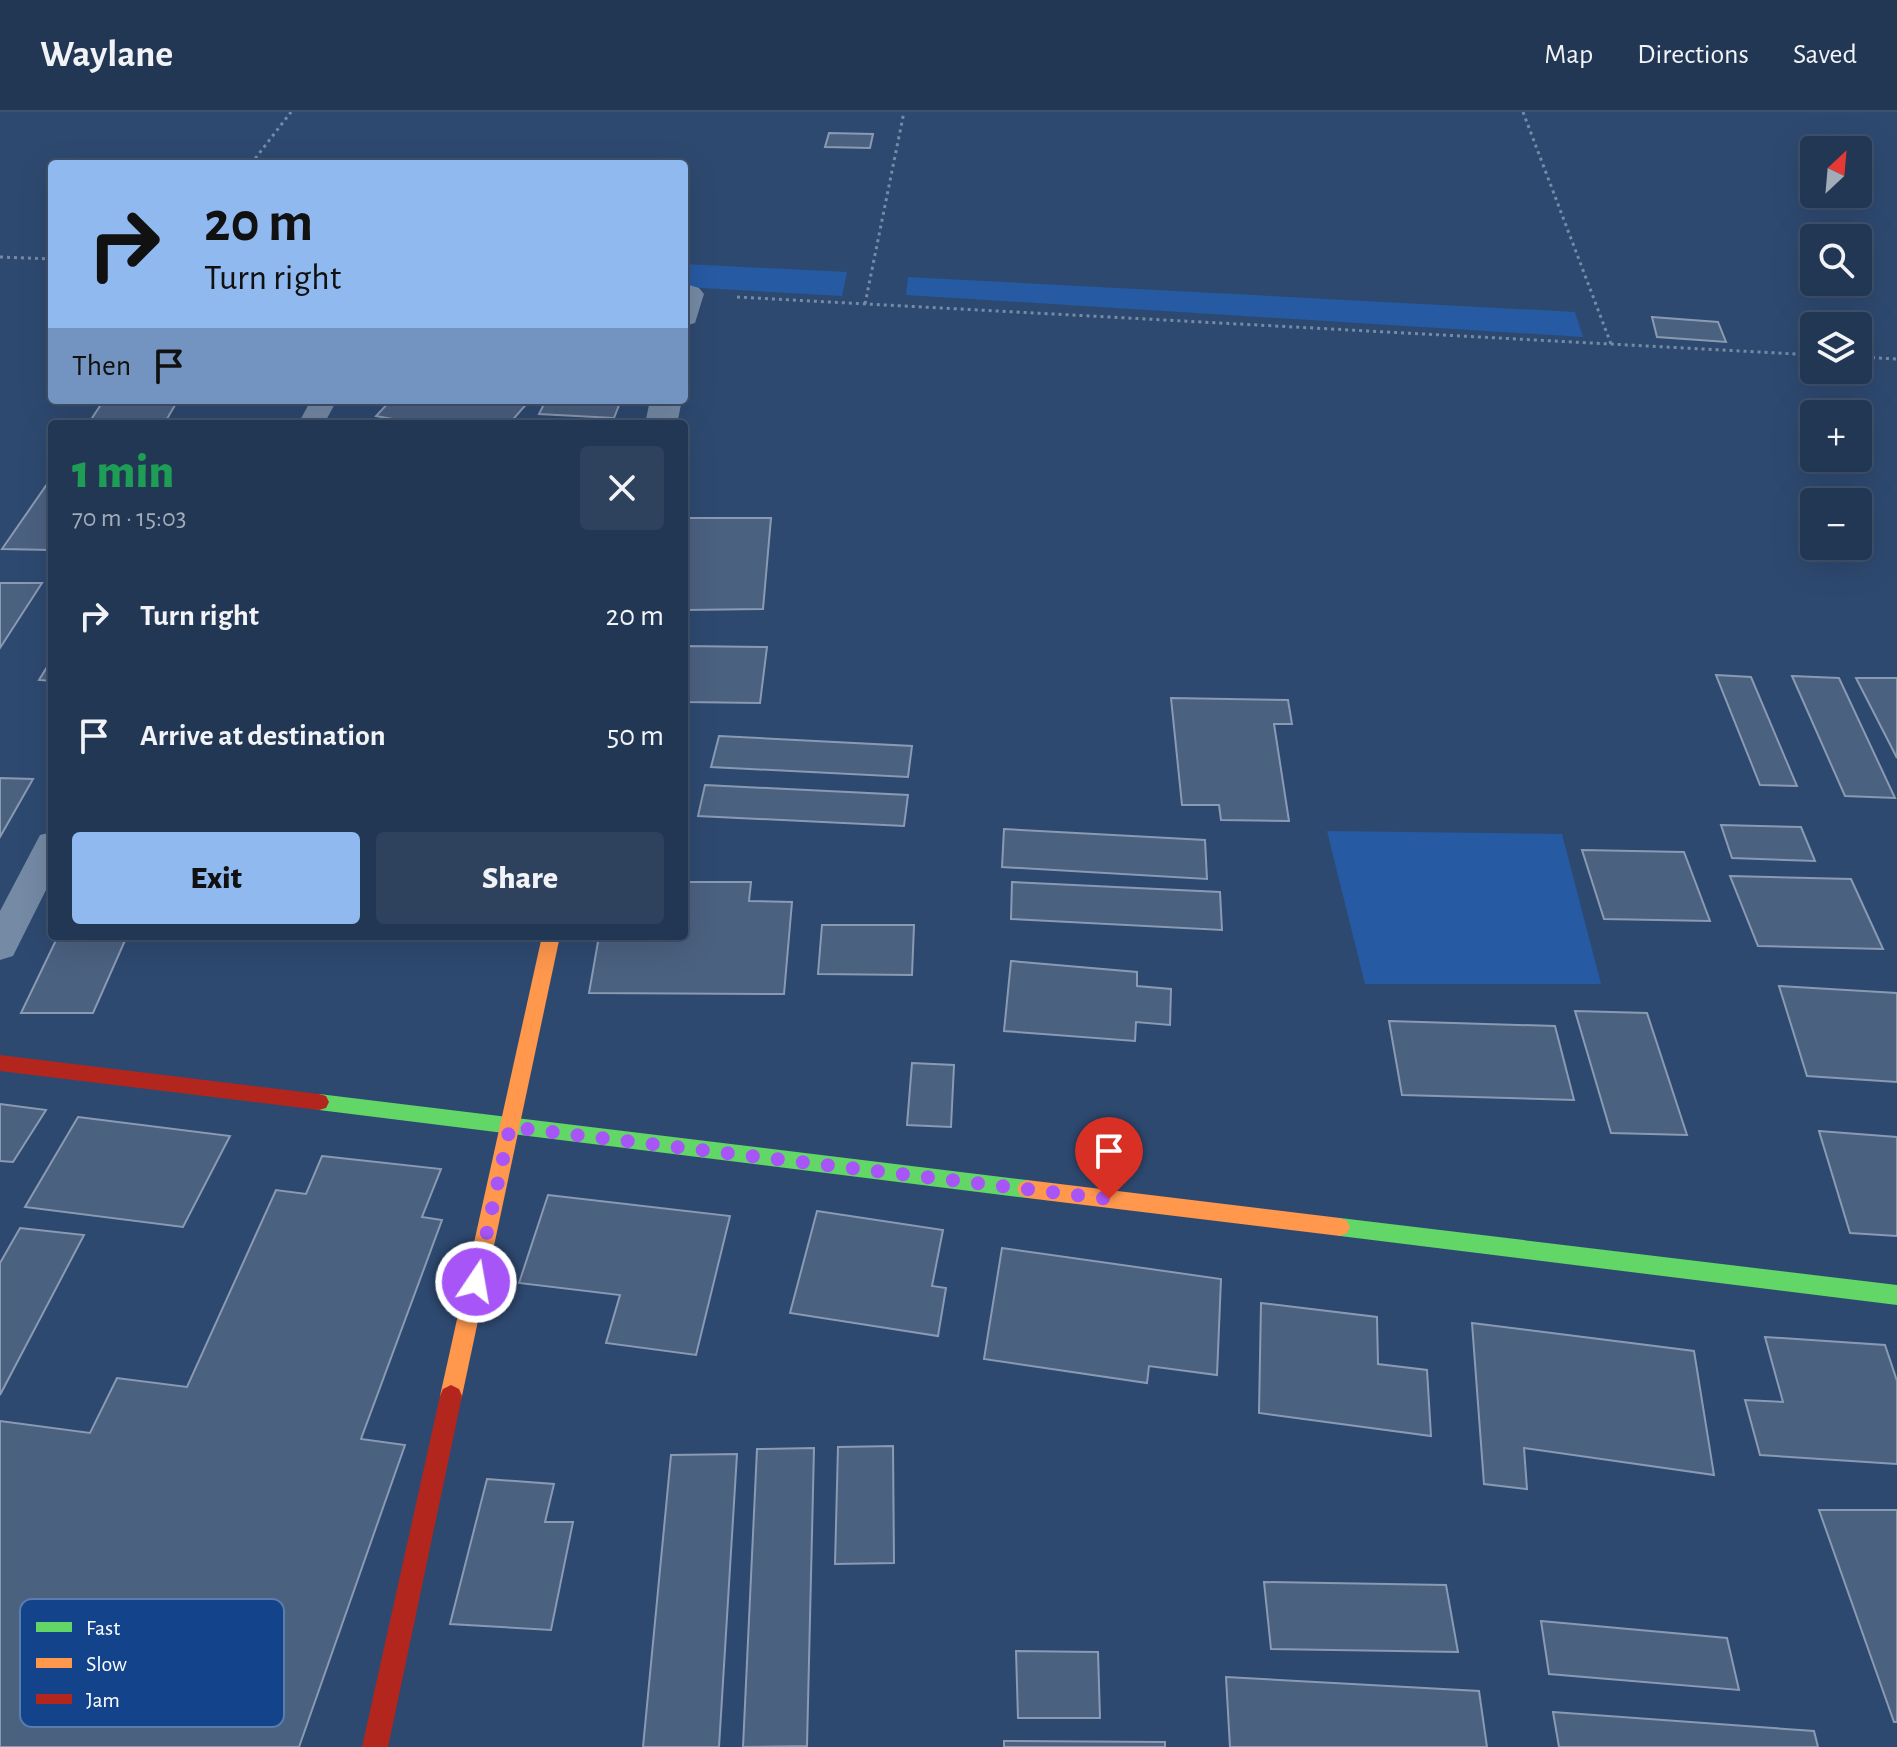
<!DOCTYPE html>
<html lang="en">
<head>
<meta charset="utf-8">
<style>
	body { margin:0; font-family:"Alegreya Sans",sans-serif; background:#2e425e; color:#f1f3f6; height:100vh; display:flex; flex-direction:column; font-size:30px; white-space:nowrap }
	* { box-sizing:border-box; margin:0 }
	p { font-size:26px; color:#a2acb8 }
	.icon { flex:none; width:44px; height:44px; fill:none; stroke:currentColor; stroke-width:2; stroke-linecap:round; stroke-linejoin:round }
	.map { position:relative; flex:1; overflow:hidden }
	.panel { position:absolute; left:48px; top:308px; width:640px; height:520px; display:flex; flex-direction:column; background:#223754; border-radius:8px; box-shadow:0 8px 32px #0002,0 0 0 2px #3f516b }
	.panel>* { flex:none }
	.top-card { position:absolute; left:48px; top:48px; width:640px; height:244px; border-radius:8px; box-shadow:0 8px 32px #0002,0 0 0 2px #3f516b; background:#90b9f0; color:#111; overflow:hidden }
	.needle { width:52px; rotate:26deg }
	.tools { position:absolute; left:1800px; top:24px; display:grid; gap:16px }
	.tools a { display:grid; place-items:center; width:72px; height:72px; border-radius:8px; background:#223754; box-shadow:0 8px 32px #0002,0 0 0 2px #3f516b; font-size:40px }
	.pin { position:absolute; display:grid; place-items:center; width:68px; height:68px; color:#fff; margin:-82px -34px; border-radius:50% 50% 50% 0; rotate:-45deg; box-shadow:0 0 8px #0007 }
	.pin .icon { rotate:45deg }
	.me { position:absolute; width:88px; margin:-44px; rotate:12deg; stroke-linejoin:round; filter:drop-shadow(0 0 6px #0008) }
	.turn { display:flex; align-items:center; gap:28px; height:168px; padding:0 24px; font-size:36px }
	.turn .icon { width:104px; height:104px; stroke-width:2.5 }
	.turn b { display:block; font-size:56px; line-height:68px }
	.then { display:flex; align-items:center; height:76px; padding:0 24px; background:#0003; gap:16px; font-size:30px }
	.round { display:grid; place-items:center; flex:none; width:84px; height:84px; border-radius:8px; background:#2e425e }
	.summary { display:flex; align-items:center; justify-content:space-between; height:136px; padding:0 24px }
	h1 { font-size:48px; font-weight:800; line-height:60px; color:#1e9e55 }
	.primary-button { display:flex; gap:16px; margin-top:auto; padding:16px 24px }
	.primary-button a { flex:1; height:92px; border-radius:8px; background:#90b9f0; color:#111; font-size:32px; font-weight:800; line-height:92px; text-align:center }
	.primary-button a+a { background:#2e425e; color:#f1f3f6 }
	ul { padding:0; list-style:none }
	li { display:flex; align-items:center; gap:24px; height:120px; padding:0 24px }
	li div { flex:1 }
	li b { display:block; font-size:30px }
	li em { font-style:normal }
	header { display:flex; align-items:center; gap:48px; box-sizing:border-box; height:112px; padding:0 40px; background:#223754; border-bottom:2px solid #3f516b }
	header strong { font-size:38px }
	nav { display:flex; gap:44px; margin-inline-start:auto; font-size:28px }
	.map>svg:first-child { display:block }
	.green { fill:#265aa3 }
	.building { fill:#4b6180; stroke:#8a9ab3; stroke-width:2 }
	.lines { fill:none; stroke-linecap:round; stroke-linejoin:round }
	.path { stroke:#758aa5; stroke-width:3; stroke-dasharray:3 4; stroke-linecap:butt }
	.lane { fill:#758aa5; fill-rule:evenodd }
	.street { fill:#758aa5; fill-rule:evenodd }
	.fast { fill:#63d668; fill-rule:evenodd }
	.slow { fill:#ff974d; fill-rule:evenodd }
	.jam { fill:#b3261e; fill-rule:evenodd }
	.route { stroke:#a855f7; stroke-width:14; stroke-dasharray:0 25.2 }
	.key { fill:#13448b; stroke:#5a7cae; stroke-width:2 }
	.key-label { font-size:22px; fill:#fff }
</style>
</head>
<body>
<header>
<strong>Waylane</strong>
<nav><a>Map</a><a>Directions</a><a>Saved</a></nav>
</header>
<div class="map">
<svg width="1897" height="1635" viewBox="0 0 1897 1635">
	<rect width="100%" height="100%" fill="#2e4970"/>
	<g class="green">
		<path d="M684 152 847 160 842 184 684 175Z"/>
		<path d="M908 165 1575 200 1583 225 906 183Z"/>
		<path d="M1327 719 1562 722 1601 872H1365Z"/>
	</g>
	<g class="building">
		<path d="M829 21 873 22 870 36 825 35Z"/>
		<path d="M1652 205 1718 210 1726 230 1657 225Z"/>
		<path d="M104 288H178L164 312H88Z"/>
		<path d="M391 288H530L509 312H420L376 304Z"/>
		<path d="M546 288H621L614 306 539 302Z"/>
		<path d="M52 365V438L2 437Z"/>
		<path d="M684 406H771L763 497 684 498Z"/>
		<path d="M0 471H42L0 536Z"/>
		<path d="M684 534 767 535 760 591 684 590Z"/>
		<path d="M52 547V569L39 568Z"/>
		<path d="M1716 563 1751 565 1797 674 1760 673Z"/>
		<path d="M1792 564 1839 566 1895 686 1845 684Z"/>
		<path d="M1856 566H1897V646Z"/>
		<path d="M1171 586 1288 588 1292 612H1274L1289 709 1221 708 1219 693H1182Z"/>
		<path d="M719 624 912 634 908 665 711 655Z"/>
		<path d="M0 666 33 667 0 725Z"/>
		<path d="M705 673 908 683 904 714 698 704Z"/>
		<path d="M1721 713 1801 715 1815 749 1732 746Z"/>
		<path d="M1004 717 1205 728 1207 767 1002 755Z"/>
		<path d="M1582 738 1684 740 1710 809 1604 807Z"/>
		<path d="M1730 764 1851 767 1883 837 1758 834Z"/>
		<path d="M684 770H751L749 789 792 790 784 882 589 881 599 824H684Z"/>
		<path d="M1012 770 1220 780 1222 818 1011 807Z"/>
		<path d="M822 813H914L912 863 818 862Z"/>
		<path d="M58 824H127L93 901H21Z"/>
		<path d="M1011 849 1137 860V874L1171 877 1170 913 1136 910 1135 929 1004 919Z"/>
		<path d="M1779 874 1897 881V970L1807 964Z"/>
		<path d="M1575 899 1647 901 1687 1023 1611 1021Z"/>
		<path d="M1389 909 1555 914 1574 988 1402 983Z"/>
		<path d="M912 951 954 953 951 1015 907 1013Z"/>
		<path d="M0 992 46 998 13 1050 0 1049Z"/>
		<path d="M78 1005 230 1024 183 1115 25 1095Z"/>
		<path d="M1819 1019 1897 1025V1124L1850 1121Z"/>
		<path d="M322 1044 441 1057 422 1105 442 1108 361 1327 405 1333 299 1635H0V1309L90 1321 117 1266 187 1275 276 1078 306 1082Z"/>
		<path d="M548 1083 730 1104 696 1243 606 1231 620 1183 519 1171Z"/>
		<path d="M817 1099 943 1118 932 1174 946 1176 938 1224 790 1201Z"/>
		<path d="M20 1116 84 1123 0 1283V1151Z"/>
		<path d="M1002 1136 1221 1167 1217 1263 1149 1254 1147 1271 984 1247Z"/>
		<path d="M1261 1191 1377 1205 1378 1252 1427 1258 1431 1324 1259 1301Z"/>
		<path d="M1472 1211 1694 1239 1714 1363 1524 1336 1527 1377 1484 1372Z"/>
		<path d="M1765 1225 1885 1233 1897 1269V1352L1760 1343 1745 1288 1783 1290Z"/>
		<path d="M893 1334 894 1451 835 1452 838 1335Z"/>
		<path d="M814 1336 807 1634 743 1635 757 1337Z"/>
		<path d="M737 1342 719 1635H643L671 1343Z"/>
		<path d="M487 1367 554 1372 545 1410H573L551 1518 450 1512Z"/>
		<path d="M1819 1398H1897V1610H1894Z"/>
		<path d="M1264 1470 1446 1473 1458 1540 1271 1537Z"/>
		<path d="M1541 1509 1727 1526 1739 1578 1549 1562Z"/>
		<path d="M1016 1539 1098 1540 1100 1606H1018Z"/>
		<path d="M1226 1565 1479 1579 1487 1635H1230Z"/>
		<path d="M1553 1600 1814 1619 1818 1635H1559Z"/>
		<path d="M1004 1629 1165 1630V1635H1004Z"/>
	</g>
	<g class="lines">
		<g class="path">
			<path d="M1523 0 1611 232"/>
			<path d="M251 52 291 0"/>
			<path d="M0 145 52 147"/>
			<path d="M737 185 1814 243"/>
			<path d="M865 192 904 0"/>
			<path d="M1858 245 1897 247"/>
		</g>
		<g class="lane">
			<path d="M311 288H337L324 312H298Z"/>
			<path d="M52 720V766L13 844 0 848V799L40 723Z"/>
		</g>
		<g class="street">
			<path d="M689 173 699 176 704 182 695 211 684 214V174Z"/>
			<path d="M650 288H682L677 312H645Z"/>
		</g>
		<g class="fast">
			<path d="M319 982 1027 1068 1034 1071 1037 1077 1034 1083 1027 1086 319 998 312 996 309 990 312 984Z"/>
			<path d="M1340 1106 1897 1173V1193L1340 1124 1333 1121 1330 1115 1333 1109Z"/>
		</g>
		<g class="slow">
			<path d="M542 824H560L462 1284 459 1291 451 1295 443 1291 440 1284Z"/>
			<path d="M1027 1068 1340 1106 1347 1109 1350 1115 1347 1121 1340 1124 1027 1086 1020 1083 1017 1077 1020 1071Z"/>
		</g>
		<g class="jam">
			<path d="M0 943 319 982 326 984 329 990 326 996 319 998 0 959Z"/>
			<path d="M451 1273 459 1277 462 1284 388 1635H362L440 1284 443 1277Z"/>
		</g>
	</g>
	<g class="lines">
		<path class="route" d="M476 1170 510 1015 1109 1087"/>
	</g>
	<rect x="20" y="1487" width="264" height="128" rx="12" class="key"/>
	<rect x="36" y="1510" width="36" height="10" fill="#63d668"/>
	<rect x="36" y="1546" width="36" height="10" fill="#ff974d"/>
	<rect x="36" y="1582" width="36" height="10" fill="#b3261e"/>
	<g class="key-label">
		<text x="86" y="1523">Fast</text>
		<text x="86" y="1559">Slow</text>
		<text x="86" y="1595">Jam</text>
	</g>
</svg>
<div class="tools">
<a><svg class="needle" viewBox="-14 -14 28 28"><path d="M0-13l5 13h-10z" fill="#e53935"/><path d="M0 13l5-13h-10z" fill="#a2acb8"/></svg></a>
<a><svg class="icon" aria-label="search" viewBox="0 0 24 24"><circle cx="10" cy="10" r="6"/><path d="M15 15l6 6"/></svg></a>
<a><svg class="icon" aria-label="layers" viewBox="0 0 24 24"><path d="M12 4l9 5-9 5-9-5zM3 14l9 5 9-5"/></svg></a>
<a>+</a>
<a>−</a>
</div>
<div class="pin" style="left:1109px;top:1087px;background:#d93025"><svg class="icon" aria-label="arrive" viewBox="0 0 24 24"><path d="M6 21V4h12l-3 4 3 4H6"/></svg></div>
<svg class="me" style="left:476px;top:1170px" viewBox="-20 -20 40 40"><circle r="17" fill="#a855f7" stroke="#fff" stroke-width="3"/><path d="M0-11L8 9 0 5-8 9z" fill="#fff"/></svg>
<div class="top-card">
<div class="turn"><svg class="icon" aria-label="right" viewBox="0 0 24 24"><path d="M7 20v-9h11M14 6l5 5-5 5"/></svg><div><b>20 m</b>Turn right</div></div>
<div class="then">Then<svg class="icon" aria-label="arrive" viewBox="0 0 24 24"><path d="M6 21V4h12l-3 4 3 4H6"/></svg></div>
</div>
<section class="panel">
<div class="summary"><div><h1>1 min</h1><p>70 m · 15:03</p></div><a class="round"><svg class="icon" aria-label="close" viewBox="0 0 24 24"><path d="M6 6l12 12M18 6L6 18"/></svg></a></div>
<ul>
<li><svg class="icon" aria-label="right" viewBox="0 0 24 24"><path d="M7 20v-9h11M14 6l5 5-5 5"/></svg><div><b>Turn right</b></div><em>20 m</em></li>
<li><svg class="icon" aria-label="arrive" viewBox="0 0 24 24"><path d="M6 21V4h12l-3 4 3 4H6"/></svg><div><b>Arrive at destination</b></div><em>50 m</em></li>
</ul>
<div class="primary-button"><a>Exit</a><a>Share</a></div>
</section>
</div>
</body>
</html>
